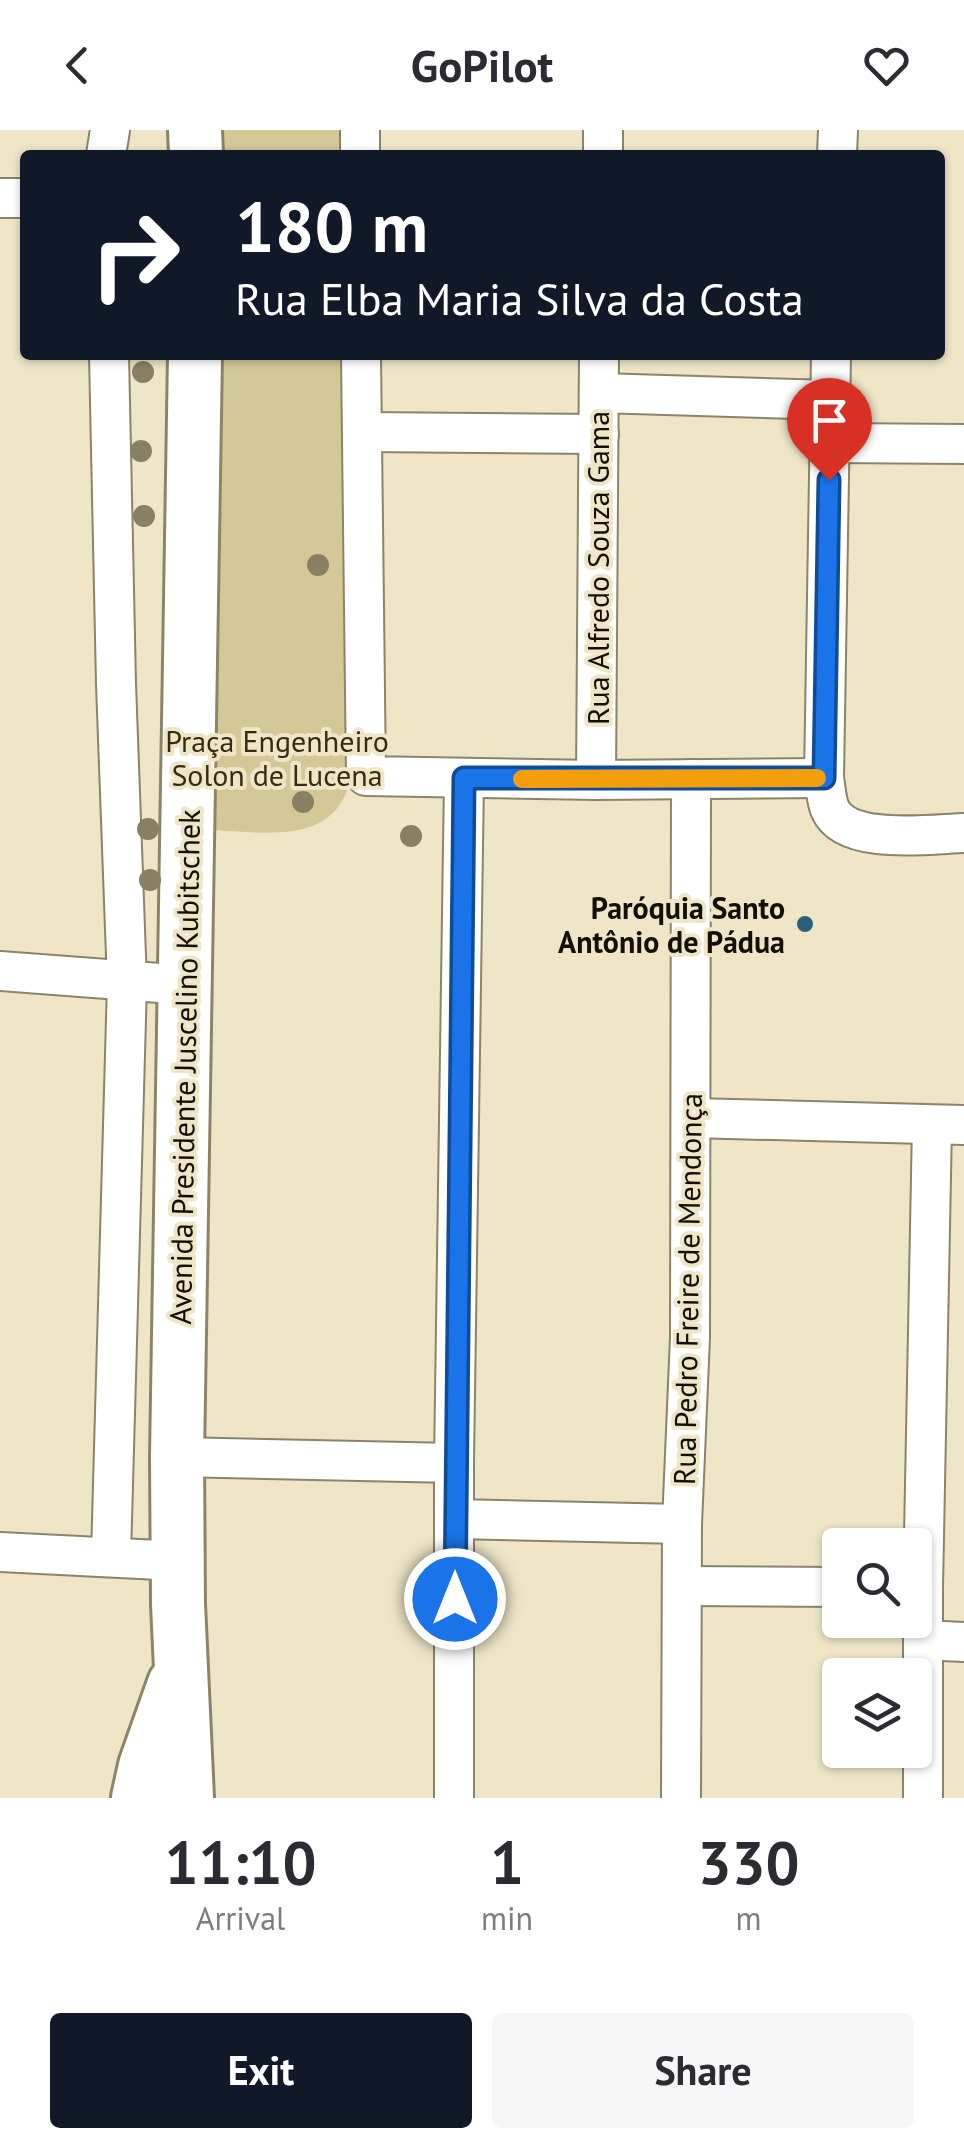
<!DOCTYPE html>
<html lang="en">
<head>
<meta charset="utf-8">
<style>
	body { margin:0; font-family:"PT Sans",sans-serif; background:#f7f7f7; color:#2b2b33; height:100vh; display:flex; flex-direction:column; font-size:38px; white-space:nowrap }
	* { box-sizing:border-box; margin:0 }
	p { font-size:32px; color:#7c7c81 }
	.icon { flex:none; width:55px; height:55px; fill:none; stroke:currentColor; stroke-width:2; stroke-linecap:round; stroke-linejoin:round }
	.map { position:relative; height:1668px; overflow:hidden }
	.details { display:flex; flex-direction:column; background:#fff; flex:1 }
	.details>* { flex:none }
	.banner { position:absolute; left:20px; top:20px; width:925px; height:210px; border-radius:10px; box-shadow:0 2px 8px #0004; background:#111827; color:#fff; overflow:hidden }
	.fabs { position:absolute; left:822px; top:1398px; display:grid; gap:20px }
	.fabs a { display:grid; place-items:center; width:110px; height:110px; border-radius:10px; background:#fff; box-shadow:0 2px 8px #0004; font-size:50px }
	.pin { position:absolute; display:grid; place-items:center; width:85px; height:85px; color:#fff; margin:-102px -42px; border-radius:50% 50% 50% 0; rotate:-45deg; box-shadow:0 0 10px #0007 }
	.pin .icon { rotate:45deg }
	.me { position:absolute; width:110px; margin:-55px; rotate:0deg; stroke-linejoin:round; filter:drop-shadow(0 0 8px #0008) }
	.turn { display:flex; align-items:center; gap:35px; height:210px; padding:0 50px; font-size:45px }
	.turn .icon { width:130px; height:130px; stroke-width:2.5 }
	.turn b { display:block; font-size:70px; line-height:85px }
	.eta { display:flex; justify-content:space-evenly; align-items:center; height:170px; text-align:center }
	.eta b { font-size:60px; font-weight:700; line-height:70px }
	.action { display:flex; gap:20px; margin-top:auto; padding:20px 50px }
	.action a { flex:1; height:115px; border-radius:10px; background:#111827; color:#fff; font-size:40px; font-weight:700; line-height:115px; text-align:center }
	.action a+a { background:#f7f7f7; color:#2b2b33 }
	header { display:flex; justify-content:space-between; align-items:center; height:130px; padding:0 50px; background:#fff; font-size:45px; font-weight:700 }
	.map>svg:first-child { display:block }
	.green { fill:#d5c897 }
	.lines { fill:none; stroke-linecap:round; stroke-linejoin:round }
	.street-casing { stroke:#8c8468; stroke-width:42 }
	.secondary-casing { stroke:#8c8468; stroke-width:58 }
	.street { stroke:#fff; stroke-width:38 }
	.secondary { stroke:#fff; stroke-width:52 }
	.tree { fill:#888062 }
	.route-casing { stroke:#114b97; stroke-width:25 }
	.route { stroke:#1a73e8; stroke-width:18 }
	.slow { stroke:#f59e0b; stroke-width:18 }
	.poi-dot { fill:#2a5f7b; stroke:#eee6c7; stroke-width:4 }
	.labels { text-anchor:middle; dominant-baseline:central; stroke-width:8; stroke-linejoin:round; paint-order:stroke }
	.street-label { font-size:30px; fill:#120f05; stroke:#eee6c7 }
	.park-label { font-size:30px; fill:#342c0f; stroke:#eee6c7 }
	.poi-label { font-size:30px; font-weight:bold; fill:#120f05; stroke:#eee6c7; text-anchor:end }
</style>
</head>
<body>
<header><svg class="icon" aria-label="back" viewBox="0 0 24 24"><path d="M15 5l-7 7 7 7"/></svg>GoPilot<svg class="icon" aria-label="heart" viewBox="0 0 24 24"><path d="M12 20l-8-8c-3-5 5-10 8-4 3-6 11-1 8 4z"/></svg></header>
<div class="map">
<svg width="964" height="1668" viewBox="0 0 964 1668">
	<rect width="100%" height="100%" fill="#eee6c7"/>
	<g class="green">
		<rect x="211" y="0" width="137" height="25"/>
		<path d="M208 225H348L349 655C330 719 256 700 202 700Z"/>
	</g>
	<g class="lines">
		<defs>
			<g id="street">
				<path d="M106 25 110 0"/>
				<path d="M360 25V0"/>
				<path d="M603 25V0"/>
				<path d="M837 25 838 0"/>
				<path d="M0 68H25"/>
				<path d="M109 225 116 554 127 853 111 1426"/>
				<path d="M361 225 366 646 596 650 824 648"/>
				<path d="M831 225 824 648C826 658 826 670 830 679 846 716 930 704 964 703"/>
				<path d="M599 263 830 270"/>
				<path d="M362 302 599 304"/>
				<path d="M830 313 964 314"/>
				<path d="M596 650 599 225"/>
				<path d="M0 841 186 855"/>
				<path d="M691 988 964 995"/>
				<path d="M177 1327 454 1333"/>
				<path d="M455 1389 682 1394"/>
				<path d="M0 1422 179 1431"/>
				<path d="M682 1456 840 1457"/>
				<path d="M923 1510 964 1512"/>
				<path d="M454 1668V1333L464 648"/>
				<path d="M681 1668 682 1394 690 1207 691 649"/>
				<path d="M923 1668V1458L932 995"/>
			</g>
			<g id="secondary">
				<path d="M195 0 196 25"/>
				<path d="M138 1668 145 1636 174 1554"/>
				<path d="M187 1668 178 1474 177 1327 195 225"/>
			</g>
		</defs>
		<use href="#street" class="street-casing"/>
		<use href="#secondary" class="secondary-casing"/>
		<use href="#street" class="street"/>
		<use href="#secondary" class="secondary"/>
	</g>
	<g class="tree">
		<circle cx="143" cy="242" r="11"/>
		<circle cx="141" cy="321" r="11"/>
		<circle cx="144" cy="386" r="11"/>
		<circle cx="318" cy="435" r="11"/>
		<circle cx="303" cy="672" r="11"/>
		<circle cx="148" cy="699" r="11"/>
		<circle cx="411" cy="706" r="11"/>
		<circle cx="150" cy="750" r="11"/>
	</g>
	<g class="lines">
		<defs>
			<path id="route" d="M455 1469 464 648H824L829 350"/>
		</defs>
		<use href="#route" class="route-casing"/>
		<use href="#route" class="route"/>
		<path class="slow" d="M522 649 817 648"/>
	</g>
	<circle class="poi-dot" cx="805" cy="794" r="10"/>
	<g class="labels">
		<g class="street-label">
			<text transform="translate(597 438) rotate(-90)">Rua Alfredo Souza Gama</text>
			<text transform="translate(184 937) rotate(-89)">Avenida Presidente Juscelino Kubitschek</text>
			<text transform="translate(687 1159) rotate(-89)">Rua Pedro Freire de Mendonça</text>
		</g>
		<g class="park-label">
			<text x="277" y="610">Praça Engenheiro<tspan x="277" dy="34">Solon de Lucena</tspan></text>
		</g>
		<g class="poi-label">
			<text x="785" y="777">Paróquia Santo<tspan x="785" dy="34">Antônio de Pádua</tspan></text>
		</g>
	</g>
</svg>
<div class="fabs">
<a><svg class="icon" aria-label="search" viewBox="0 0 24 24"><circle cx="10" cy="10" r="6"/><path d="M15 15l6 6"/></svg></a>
<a><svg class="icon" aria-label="layers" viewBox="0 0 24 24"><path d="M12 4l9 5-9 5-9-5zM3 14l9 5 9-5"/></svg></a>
</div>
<div class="pin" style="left:829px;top:350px;background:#d93025"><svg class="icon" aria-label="arrive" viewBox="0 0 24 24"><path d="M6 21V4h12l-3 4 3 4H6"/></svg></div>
<svg class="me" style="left:455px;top:1469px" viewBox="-20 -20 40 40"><circle r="17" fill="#1a73e8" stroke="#fff" stroke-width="3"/><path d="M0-11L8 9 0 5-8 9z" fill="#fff"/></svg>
<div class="banner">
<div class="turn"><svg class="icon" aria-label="right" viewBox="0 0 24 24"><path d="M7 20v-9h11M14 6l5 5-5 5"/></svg><div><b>180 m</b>Rua Elba Maria Silva da Costa</div></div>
</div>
</div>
<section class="details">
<div class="eta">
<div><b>11:10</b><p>Arrival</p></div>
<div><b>1</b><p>min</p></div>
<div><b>330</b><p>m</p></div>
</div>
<div class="action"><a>Exit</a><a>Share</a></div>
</section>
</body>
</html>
